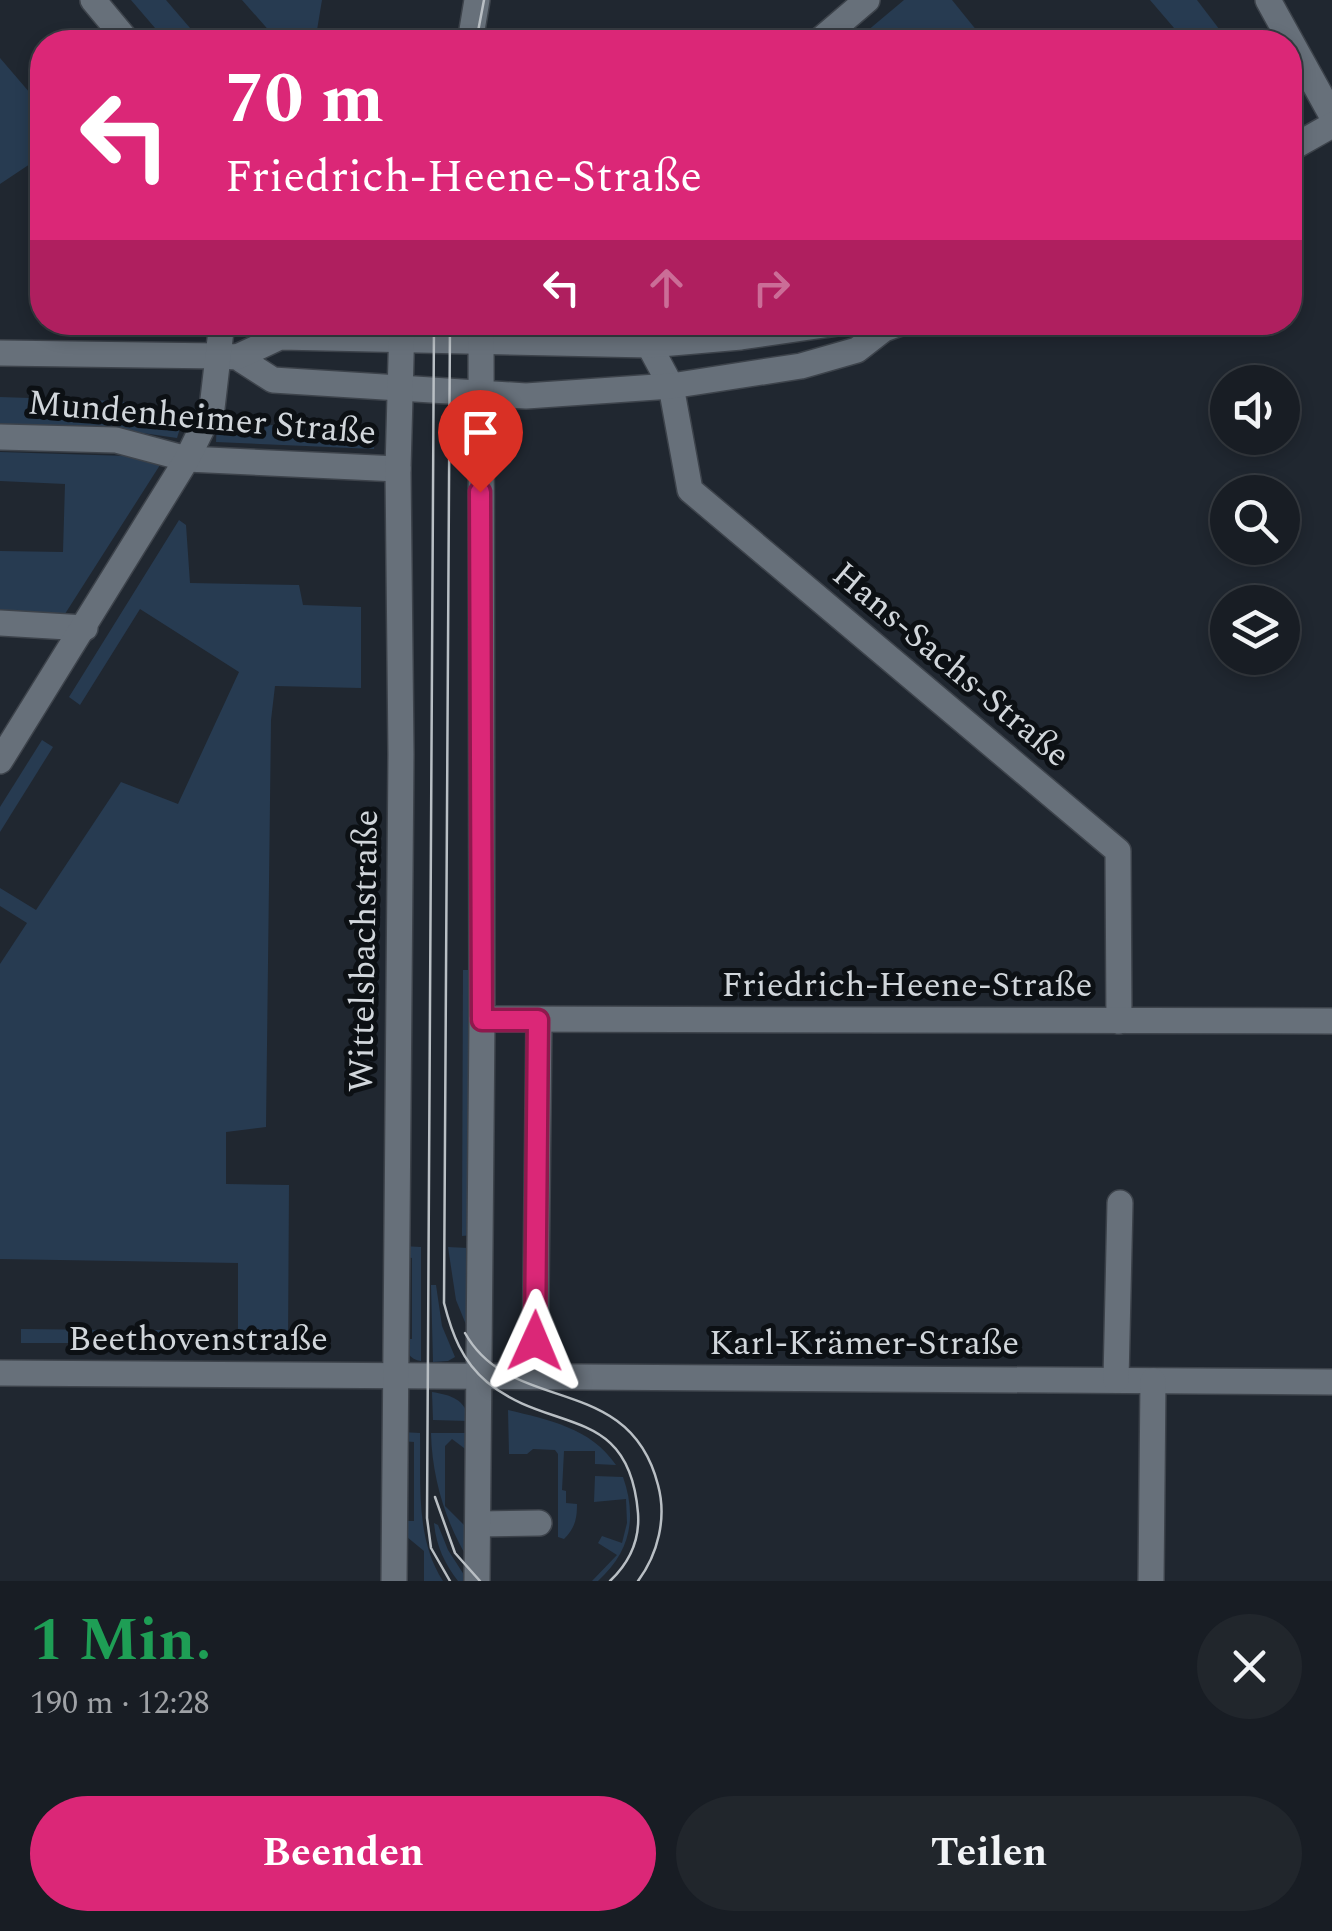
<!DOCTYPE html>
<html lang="de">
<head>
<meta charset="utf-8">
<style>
	body { margin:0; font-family:Spectral,serif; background:#21262c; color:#f1f3f6; height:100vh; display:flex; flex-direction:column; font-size:38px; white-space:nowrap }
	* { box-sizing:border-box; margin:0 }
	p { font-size:32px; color:#9fa2a6 }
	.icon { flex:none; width:55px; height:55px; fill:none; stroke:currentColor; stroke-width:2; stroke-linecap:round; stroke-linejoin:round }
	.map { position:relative; height:1581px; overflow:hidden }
	.drawer { display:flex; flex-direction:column; background:#181d24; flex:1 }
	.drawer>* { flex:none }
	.guide { position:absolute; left:30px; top:30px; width:1272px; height:305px; border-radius:40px; box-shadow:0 5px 15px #0003,0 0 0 2px #363b41; background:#db2777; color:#fff; overflow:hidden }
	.fabs { position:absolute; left:1210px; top:365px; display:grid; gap:20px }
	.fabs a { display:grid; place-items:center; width:90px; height:90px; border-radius:50%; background:#181d24; box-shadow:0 5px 15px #0003,0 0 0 2px #363b41; font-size:50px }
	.pin { position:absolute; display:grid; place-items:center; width:85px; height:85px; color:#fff; margin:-102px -42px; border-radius:50% 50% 50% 0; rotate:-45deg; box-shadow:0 0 10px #0007 }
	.pin .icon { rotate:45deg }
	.me { position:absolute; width:110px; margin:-55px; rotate:1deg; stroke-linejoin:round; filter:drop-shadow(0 0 8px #0008) }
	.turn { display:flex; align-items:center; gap:35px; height:210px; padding:0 30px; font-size:45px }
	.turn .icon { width:130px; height:130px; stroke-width:2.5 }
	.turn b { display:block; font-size:70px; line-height:85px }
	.lanes { display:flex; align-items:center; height:95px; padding:0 30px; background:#0003; justify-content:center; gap:50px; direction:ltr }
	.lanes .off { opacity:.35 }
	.round { display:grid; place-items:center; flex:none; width:105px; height:105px; border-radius:52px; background:#21262c }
	.overview { display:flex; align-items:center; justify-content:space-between; height:170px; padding:0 30px }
	h1 { font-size:60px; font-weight:700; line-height:75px; color:#1e9e55 }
	.cta { display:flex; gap:20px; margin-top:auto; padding:20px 30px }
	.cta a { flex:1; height:115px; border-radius:60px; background:#db2777; color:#fff; font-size:40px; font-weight:700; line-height:115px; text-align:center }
	.cta a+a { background:#21262c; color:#f1f3f6 }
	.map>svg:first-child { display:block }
	.green { fill:#273b51 }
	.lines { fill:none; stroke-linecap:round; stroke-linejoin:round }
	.minor-casing { stroke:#3d434b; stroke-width:28 }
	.minor { stroke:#67707a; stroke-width:25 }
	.tram { stroke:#b9bfc4; stroke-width:2.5 }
	.route-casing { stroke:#8e194d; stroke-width:25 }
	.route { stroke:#db2777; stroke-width:18 }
	.labels { text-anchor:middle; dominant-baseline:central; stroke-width:10; stroke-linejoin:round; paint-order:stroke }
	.street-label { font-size:35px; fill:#d1d6db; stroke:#0c1014 }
</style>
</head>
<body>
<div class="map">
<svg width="1332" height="1581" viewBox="0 0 1332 1581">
	<rect width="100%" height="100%" fill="#202730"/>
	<g class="green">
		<path d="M131 0H166L202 42H167Z"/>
		<path d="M242 0H322L316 36 350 42H279Z"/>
		<path d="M904 0H952L986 42H854Z"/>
		<path d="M1150 0H1197L1229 42H1186Z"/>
		<path d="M0 58 42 107V156L0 184Z"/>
		<path d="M0 397 119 401 185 412 177 438 101 427 0 424Z"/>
		<path d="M217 423 375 429 374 449 216 442Z"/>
		<path d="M0 452 128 456 160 465 63 617 0 614V551L63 552 65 484 0 481Z"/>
		<path d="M179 520 186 525 190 583 299 585 303 605 361 607V688L275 686 271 720 266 1127 226 1132V1184L289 1185 288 1344H238V1263L0 1259V964L27 923 0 906V888L36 910 121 782 178 804 239 672 140 609 80 705 69 697Z"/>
		<path d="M42 740 53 747 0 832V807Z"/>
		<path d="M463 970H474L473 1235 462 1236Z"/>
		<path d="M402 1246 421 1247V1361C410 1360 404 1350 403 1339H412V1258L402 1256Z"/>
		<path d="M448 1247 468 1248 467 1327 456 1300Z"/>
		<path d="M431 1285H436L442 1326 455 1357 448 1361 433 1362Z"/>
		<path d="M21 1329 108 1330V1343H21Z"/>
		<rect x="139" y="1330" width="44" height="13"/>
		<path d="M432 1392C450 1395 467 1399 468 1421L433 1420Z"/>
		<path d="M508 1410C549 1420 591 1428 616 1465L595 1464V1451H564L562 1490 566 1491V1503L577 1504C577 1519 575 1528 564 1539L558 1537V1454L555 1450 533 1449 527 1454H509Z"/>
		<path d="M401 1432 420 1433C421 1483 415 1538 443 1581H424V1551L401 1532V1521H414V1442L401 1441Z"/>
		<path d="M431 1433H468V1451L452 1439 445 1446V1506L468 1529V1559C445 1521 432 1477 431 1433Z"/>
		<path d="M595 1476 623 1477C637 1517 631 1551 598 1581H592L617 1555 598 1543 602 1536 622 1543 627 1523 626 1499 594 1502Z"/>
		<path d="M434 1523 438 1525 448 1550 468 1581H458C445 1564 436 1546 434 1523Z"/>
	</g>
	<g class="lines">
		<defs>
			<g id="minor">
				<path d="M93 0 128 42"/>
				<path d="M1268 0 1332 116"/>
				<path d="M470 42 477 0"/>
				<path d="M818 42 867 0"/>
				<path d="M1290 149 1332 125"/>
				<path d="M645 322 649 345 671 386 690 490 1118 851 1119 1021"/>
				<path d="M0 353 220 356 237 357 273 380 526 396 671 386 801 366 857 350 884 329 903 322"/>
				<path d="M237 357 280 337 649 345 741 337 845 322"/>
				<path d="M0 437 116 440 187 459 398 469"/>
				<path d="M0 623 85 628"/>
				<path d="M0 761 187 459 212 408 222 322"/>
				<path d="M482 1019 1332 1021"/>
				<path d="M0 1373 1332 1382"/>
				<path d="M535 1376 539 1020"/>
				<path d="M1116 1380 1120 1203"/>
				<path d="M479 1524 539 1523"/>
				<path d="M394 1581 401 754 398 469 402 322"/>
				<path d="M477 1581 482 1019 481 322"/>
				<path d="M1151 1581 1153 1381"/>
			</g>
		</defs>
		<use href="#minor" class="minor-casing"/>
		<use href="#minor" class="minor"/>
		<g class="tram">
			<path d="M476 42 484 0"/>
			<path d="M434 322 427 1518 431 1548 450 1581"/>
			<path d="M450 322 444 1303C452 1334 462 1361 487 1382 551 1435 629 1403 638 1513 640 1540 630 1562 610 1581"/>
			<path d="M465 1333C511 1416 629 1371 658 1485 667 1518 658 1554 638 1581"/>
			<path d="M435 1497 455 1553 480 1581"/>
		</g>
	</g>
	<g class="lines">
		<defs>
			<path id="route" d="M480 492 482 1020H538L535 1341"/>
		</defs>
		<use href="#route" class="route-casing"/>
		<use href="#route" class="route"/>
	</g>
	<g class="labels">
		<g class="street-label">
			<text transform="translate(202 418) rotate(5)">Mundenheimer Straße</text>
			<text transform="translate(951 665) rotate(40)">Hans-Sachs-Straße</text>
			<text transform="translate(364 951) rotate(-89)">Wittelsbachstraße</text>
			<text x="907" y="985">Friedrich-Heene-Straße</text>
			<text x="198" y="1339">Beethovenstraße</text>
			<text x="864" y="1343">Karl-Krämer-Straße</text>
		</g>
	</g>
</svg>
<div class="fabs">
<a><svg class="icon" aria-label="sound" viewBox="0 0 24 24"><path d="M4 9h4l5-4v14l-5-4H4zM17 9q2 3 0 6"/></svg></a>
<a><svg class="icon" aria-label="search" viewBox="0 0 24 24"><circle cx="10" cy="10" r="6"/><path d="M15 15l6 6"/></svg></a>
<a><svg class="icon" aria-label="layers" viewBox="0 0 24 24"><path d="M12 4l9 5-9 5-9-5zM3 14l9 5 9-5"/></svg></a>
</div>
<div class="pin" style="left:480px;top:492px;background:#d93025"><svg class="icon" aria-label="arrive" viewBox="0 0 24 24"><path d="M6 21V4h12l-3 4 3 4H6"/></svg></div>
<svg class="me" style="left:535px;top:1341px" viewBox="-20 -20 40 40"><path d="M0-17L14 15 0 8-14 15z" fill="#db2777" stroke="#fff" stroke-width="4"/></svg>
<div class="guide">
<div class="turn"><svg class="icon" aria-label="left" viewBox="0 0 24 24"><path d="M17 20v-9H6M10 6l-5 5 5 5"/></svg><div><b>70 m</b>Friedrich-Heene-Straße</div></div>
<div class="lanes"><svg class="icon" aria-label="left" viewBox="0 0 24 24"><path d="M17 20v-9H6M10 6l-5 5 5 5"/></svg><svg class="icon off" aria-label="ahead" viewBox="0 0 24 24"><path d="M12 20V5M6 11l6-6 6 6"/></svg><svg class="icon off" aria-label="right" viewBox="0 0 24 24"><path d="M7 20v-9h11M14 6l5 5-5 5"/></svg></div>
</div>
</div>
<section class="drawer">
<div class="overview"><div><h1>1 Min.</h1><p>190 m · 12:28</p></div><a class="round"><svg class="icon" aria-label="close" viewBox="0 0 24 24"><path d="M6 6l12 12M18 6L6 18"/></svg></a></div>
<div class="cta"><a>Beenden</a><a>Teilen</a></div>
</section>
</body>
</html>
